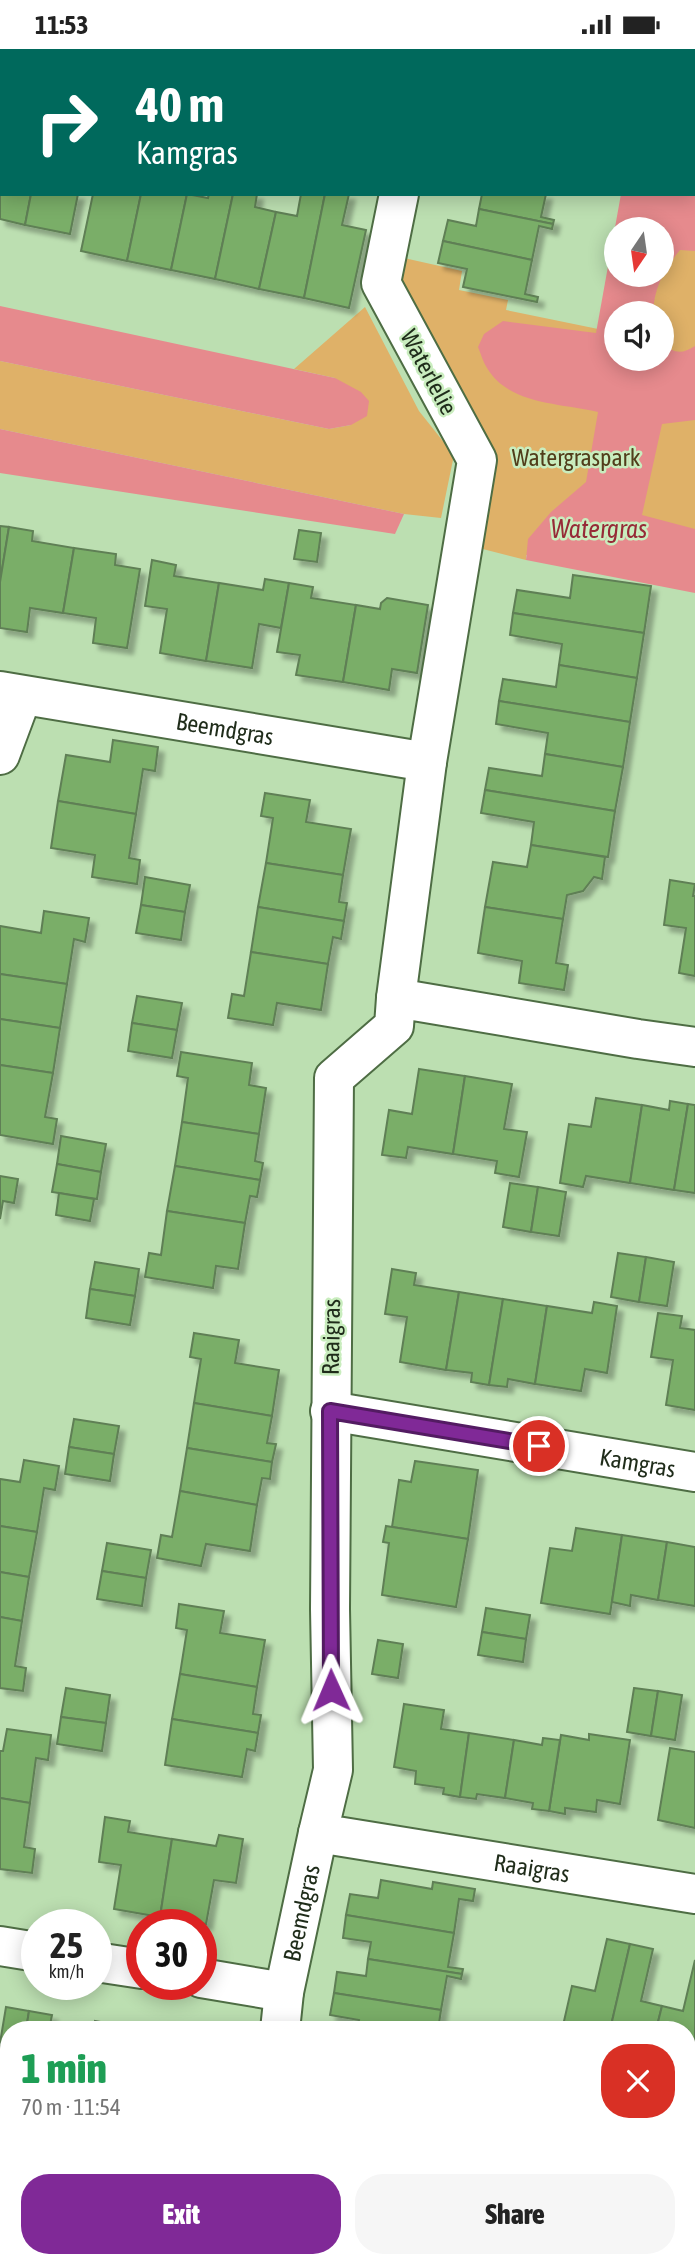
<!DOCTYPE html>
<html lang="en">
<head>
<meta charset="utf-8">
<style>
	body { margin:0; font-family:"Asap Condensed",sans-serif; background:#f6f6f6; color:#222; height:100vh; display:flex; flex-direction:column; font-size:26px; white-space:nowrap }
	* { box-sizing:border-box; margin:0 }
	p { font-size:23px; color:#767676 }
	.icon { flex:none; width:38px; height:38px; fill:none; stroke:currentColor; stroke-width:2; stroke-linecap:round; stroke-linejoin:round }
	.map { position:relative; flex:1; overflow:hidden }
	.details { position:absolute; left:0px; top:1972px; width:696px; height:247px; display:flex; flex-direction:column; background:#fff; border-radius:28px 28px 0 0; box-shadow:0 4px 18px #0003 }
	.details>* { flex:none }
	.hud { position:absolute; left:0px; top:0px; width:696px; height:147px; box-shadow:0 4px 18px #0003; background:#00695c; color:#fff; overflow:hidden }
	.needle { width:46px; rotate:193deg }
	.tools { position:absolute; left:604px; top:168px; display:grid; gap:14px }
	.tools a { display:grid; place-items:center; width:70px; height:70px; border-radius:50%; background:#fff; box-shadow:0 4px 18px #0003; font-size:35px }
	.speed { position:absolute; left:21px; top:1860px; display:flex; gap:14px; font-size:35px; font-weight:700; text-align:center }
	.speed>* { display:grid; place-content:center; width:91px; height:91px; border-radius:50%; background:#fff; box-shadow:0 4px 18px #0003; line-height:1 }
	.speed small { font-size:18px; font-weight:400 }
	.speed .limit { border:10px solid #d22; background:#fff; color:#111 }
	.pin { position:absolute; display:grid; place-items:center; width:60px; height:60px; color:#fff; margin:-30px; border:4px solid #fff; border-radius:50%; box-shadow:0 2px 7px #0007 }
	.me { position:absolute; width:77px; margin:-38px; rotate:359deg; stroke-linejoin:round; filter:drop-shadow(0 0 5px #0008) }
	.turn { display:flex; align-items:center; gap:24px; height:147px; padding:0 21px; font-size:32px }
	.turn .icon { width:91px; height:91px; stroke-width:2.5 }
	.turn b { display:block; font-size:49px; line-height:60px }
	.round { display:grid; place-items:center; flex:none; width:74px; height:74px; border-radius:28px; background:#f6f6f6 }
	.overview { display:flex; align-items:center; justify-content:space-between; height:119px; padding:0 21px }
	h1 { font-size:42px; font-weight:800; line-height:52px; color:#1e9e55 }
	.button { display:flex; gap:14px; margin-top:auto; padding:14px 21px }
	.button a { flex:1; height:80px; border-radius:28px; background:#802997; color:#fff; font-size:28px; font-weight:800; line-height:80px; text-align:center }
	.button a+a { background:#f6f6f6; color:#222 }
	.status { display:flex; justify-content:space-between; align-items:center; height:49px; padding:0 35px; background:#fff; direction:ltr }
	.status svg { height:19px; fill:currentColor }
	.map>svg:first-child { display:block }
	.green { fill:#dfb168; fill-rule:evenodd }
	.water { fill:#e68a8d; fill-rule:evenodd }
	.building { fill:#7aae68; stroke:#5f7f55; stroke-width:2; filter:url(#shadow) }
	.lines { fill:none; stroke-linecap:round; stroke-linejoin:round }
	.street-casing { stroke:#4e6d44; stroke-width:42 }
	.street { stroke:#fff; stroke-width:38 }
	.route-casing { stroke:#531b62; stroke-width:18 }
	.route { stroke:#802997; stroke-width:12 }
	.labels { text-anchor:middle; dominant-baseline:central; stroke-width:5; stroke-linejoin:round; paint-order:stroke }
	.street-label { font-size:24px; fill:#1f2c1a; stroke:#c9edbe }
	.park-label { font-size:24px; fill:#513d1a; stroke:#c9edbe }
	.water-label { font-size:26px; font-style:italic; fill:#962a37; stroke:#c9edbe }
</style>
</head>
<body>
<div class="status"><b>11:53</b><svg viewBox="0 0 49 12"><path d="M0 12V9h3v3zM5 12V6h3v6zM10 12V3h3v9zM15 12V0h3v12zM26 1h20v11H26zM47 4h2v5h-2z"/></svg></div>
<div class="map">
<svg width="695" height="2218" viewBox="0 0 695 2218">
	<defs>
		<filter id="shadow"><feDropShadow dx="6" dy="6" stdDeviation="2" flood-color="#0004"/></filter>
	</defs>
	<rect width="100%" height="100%" fill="#bcdfb1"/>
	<g class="green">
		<path d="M695 139V538L526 506V511L475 498 472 370 397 236 404 209 462 222 459 241 508 251 506 261 603 281 616 226H662V180L695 145ZM616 264H662V310H616Z"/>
		<path d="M365 258 419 362 454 406 441 469 404 465 0 380V312L329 380 351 376 335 329 294 320Z"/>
	</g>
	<g class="water">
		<path d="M695 117V202L680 201C664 220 654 239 653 264H616V310H662V294C674 304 681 306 695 297V371L662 375 642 466 695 480V544L526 511 528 490 551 463 586 433 598 363C561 354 509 356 487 319 483 313 481 305 478 298L484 285 503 272 596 284 621 145H695ZM616 180H662V226H616Z"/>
		<path d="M0 257 335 329 361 343 369 352 367 367 351 376 329 380 0 312Z"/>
		<path d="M0 380 404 465 395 485 0 424Z"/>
		<path d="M688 2108 695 2109V2218H275L290 2210H688Z"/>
		<path d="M0 2161 9 2163V2210H203L206 2216 210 2218H0Z"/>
	</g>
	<g class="building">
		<path d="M0 90H2V145H31L25 176 0 170Z"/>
		<path d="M31 145H78L70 185 25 176Z"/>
		<path d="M93 145H141L127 212 81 202Z"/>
		<path d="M141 145H187L171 221 127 212Z"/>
		<path d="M187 145 208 149 209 145H233L215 230 171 221Z"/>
		<path d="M233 145H257L255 158 276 163 259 240 215 230Z"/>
		<path d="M301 145H325L304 249 259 240 276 163 297 167Z"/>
		<path d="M325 145H349L342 176 366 181 349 259 304 249Z"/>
		<path d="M482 145H546L541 168 554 171 553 175 479 160Z"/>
		<path d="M479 160 553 175 552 180 539 177 532 211 443 192 448 171 476 177Z"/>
		<path d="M443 192 532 211 525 245 538 248 537 253 463 238 467 220 438 214Z"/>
		<path d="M0 477 9 478 0 533Z"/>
		<path d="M9 478 33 482 32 492 74 499 63 564 30 559 27 583 0 579V533Z"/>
		<path d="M299 481 321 484 317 513 294 510Z"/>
		<path d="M74 499 116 505 115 516 140 520 127 599 93 594 96 569 63 564Z"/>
		<path d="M152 511 176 516 174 527 219 534 206 612 160 604 167 560 145 557Z"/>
		<path d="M573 526 651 537 644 584 513 564 517 541 570 549Z"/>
		<path d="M265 530 289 534 281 579 259 575 252 619 206 612 219 534 263 541Z"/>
		<path d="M289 534 313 538 311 549 356 556 343 633 296 626 300 606 277 603Z"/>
		<path d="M387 549 428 556 417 624 392 620 389 641 343 633 356 556 380 560 381 554Z"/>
		<path d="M513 564 644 584 637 629 559 616 562 595 510 586Z"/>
		<path d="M559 616 637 629 630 673 499 652 503 630 556 638Z"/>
		<path d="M499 652 630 673 623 718 545 705 548 684 496 675Z"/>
		<path d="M113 691 158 698 155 722 143 720 136 765 58 752 66 706 110 713Z"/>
		<path d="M545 705 623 718 615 762 485 741 489 719 542 727Z"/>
		<path d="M485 741 615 762 608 808 531 796 534 773 481 764Z"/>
		<path d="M265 744 310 751 306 773 351 780 343 826 266 814 273 769 261 767Z"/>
		<path d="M58 752 136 765 129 809 140 811 137 835 92 828 95 806 51 799Z"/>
		<path d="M531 796 605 808 602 830 594 828 583 842 567 846 563 870 485 858 493 813 527 818Z"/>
		<path d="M266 814 343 826 339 853 347 854 344 872 258 858Z"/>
		<path d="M145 828 190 836 185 863 141 856Z"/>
		<path d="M670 831 695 835 693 847H695V927L679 924 686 879 664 876Z"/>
		<path d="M141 856 185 863 181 891 136 884Z"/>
		<path d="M258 858 344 872 341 890 333 888 328 915 251 903Z"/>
		<path d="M485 858 563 870 556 914 568 916 564 941 519 934 522 912 478 904Z"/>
		<path d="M44 862 89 869 85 893 74 890 67 935 0 925V877L41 884Z"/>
		<path d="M251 903 328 915 321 961 277 954 273 976 228 969 232 945 244 947Z"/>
		<path d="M0 925 67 935 60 979 0 970Z"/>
		<path d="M137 947 182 954 177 981 132 974Z"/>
		<path d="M0 970 60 979 53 1024 0 1016Z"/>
		<path d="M132 974 177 981 172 1009 128 1002Z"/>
		<path d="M181 1003 252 1014 249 1036 266 1039 259 1085 182 1073 188 1029 177 1027Z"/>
		<path d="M0 1016 53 1024 45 1068 57 1070 53 1095 0 1086Z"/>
		<path d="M419 1020 465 1027 453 1105 408 1098 406 1109 382 1106 389 1061 412 1065Z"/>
		<path d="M465 1027 512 1035 504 1080 527 1083 519 1128 495 1124 497 1112 453 1105Z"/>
		<path d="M596 1049 642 1056 630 1134 586 1127 583 1138 560 1134 569 1075 591 1078Z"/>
		<path d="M670 1052 688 1055 674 1141 630 1134 642 1056 669 1061Z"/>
		<path d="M688 1055 695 1056V1144L674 1141Z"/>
		<path d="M182 1073 259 1085 255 1112 263 1114 260 1131 175 1117Z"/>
		<path d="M61 1087 106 1095 101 1123 57 1115Z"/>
		<path d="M57 1115 101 1123 97 1150 52 1143Z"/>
		<path d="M175 1117 260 1131 257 1148 250 1147 245 1174 167 1162Z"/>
		<path d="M0 1127 18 1130 14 1154 3 1152 0 1170Z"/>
		<path d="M510 1134 538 1138 531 1183 503 1178Z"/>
		<path d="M538 1138 566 1143 559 1187 531 1183Z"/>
		<path d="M59 1144 94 1150 90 1172 56 1166Z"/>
		<path d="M167 1162 245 1174 238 1220 216 1217 213 1239 145 1228 149 1204 161 1206Z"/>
		<path d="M618 1204 646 1208 639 1253 611 1248Z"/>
		<path d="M646 1208 674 1213 667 1257 639 1253Z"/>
		<path d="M95 1213 139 1220 135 1247 90 1240Z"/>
		<path d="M392 1220 416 1224 414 1236 459 1243 446 1321 400 1313 407 1268 385 1265Z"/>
		<path d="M90 1240 135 1247 130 1276 86 1269Z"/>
		<path d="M459 1243 503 1250 489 1336 471 1333 472 1324 446 1321Z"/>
		<path d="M503 1250 547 1257 535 1335 508 1330 507 1338 489 1336Z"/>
		<path d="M594 1253 617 1257 607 1324 585 1320 581 1342 535 1335 547 1257 592 1264Z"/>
		<path d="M658 1264 682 1267 680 1279 695 1281V1361L666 1356 673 1311 651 1308Z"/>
		<path d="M194 1284 239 1291 235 1314 279 1321 272 1367 194 1354 201 1310 190 1308Z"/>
		<path d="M194 1354 272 1367 267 1394 276 1395 272 1413 187 1399Z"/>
		<path d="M74 1370 119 1377 114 1405 69 1398Z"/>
		<path d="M69 1398 114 1405 110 1432 65 1425Z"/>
		<path d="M187 1399 272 1413 270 1430 262 1429 257 1456 180 1442Z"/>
		<path d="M24 1411 59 1417 55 1441 44 1439 37 1483 0 1477V1430L20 1433Z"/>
		<path d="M415 1412 478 1421 468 1490 392 1478 399 1431 411 1433Z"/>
		<path d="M180 1442 257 1456 250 1502 206 1495 201 1517 157 1509 161 1486 172 1488Z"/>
		<path d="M0 1477 37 1483 29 1528 0 1523Z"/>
		<path d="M386 1477 468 1490 456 1558 382 1546 389 1494 383 1493Z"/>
		<path d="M576 1479 622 1486 610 1565 541 1554 550 1499 572 1502Z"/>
		<path d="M622 1486 667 1493 658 1551 631 1546 630 1557 612 1553Z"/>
		<path d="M667 1493 695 1498V1557L658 1551Z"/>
		<path d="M107 1494 151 1501 146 1529 102 1522Z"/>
		<path d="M102 1522 146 1529 142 1557 97 1550Z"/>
		<path d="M0 1523 29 1528 22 1572 0 1568Z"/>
		<path d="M179 1555 224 1562 220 1584 265 1591 257 1638 180 1625 187 1581 176 1579Z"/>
		<path d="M486 1559 530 1566 526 1590 482 1583Z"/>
		<path d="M0 1568 22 1572 15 1617 26 1619 23 1642 0 1639Z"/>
		<path d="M482 1583 526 1590 523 1613 478 1606Z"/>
		<path d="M378 1591 403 1595 398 1629 372 1625Z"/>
		<path d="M180 1625 257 1638 253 1665 261 1666 258 1684 172 1670Z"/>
		<path d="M66 1639 110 1646 106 1674 61 1668Z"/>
		<path d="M634 1639 658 1642 651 1687 627 1683Z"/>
		<path d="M658 1642 682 1646 675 1691 651 1687Z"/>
		<path d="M404 1655 444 1661 441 1680 469 1684 460 1748 443 1745 444 1739 415 1735 416 1722 394 1718Z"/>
		<path d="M61 1668 106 1674 102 1702 57 1695Z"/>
		<path d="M172 1670 258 1684 255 1702 247 1700 242 1728 165 1716Z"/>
		<path d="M7 1680 51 1686 48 1711 36 1709 30 1754 0 1749V1702H3Z"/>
		<path d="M469 1684 514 1691 505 1749 477 1745 476 1750 460 1748Z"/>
		<path d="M589 1685 630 1691 620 1755 597 1751 596 1763 565 1759V1765L549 1762 561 1686 589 1691Z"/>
		<path d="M543 1689 560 1691 549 1762 532 1760 533 1754 505 1749 514 1691 542 1696Z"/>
		<path d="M670 1699 695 1703V1779L658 1771Z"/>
		<path d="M0 1749 30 1754 24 1798 35 1800 32 1824 0 1820Z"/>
		<path d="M105 1768 130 1772 128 1783 172 1790 160 1868 114 1860 121 1816 99 1813Z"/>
		<path d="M219 1786 243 1790 236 1834 214 1831 206 1875 160 1868 172 1790 216 1797Z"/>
		<path d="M381 1831 432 1840 433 1833 475 1840 473 1852 459 1850 454 1884 346 1866 350 1845 378 1849Z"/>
		<path d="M346 1866 454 1884 448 1918 463 1920 462 1925 368 1910 371 1893 343 1889Z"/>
		<path d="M607 1890 630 1895 610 1981H562L572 1937 595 1942Z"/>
		<path d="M630 1895 653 1900 641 1952 662 1957 656 1981H610Z"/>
		<path d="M368 1910 462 1925 461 1930 447 1927 441 1961 334 1944 337 1923 366 1927Z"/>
		<path d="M695 1911V2013L688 2044V1981H656L662 1957 683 1962Z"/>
		<path d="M334 1944 441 1961 438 1981H357L359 1971 330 1966Z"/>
		<path d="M6 1958 29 1962 26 1981H9L8 2093 0 2092V1994Z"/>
		<path d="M29 1962 52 1966 49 1981H26Z"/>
		<path d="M95 1972 118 1976 117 1981H93Z"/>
	</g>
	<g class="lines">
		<defs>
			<g id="street">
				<path d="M99 0 102 2"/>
				<path d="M487 2V0"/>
				<path id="s1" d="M0 642 427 713"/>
				<path d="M0 706 22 647"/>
				<path d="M396 949 427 713 477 411 381 234 399 145"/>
				<path id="s2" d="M695 998 638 990 396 949 394 977 334 1029 330 1560 333 1721 318 1784 695 1845"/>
				<path id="s3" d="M330 1362 695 1423"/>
				<path d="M0 1897 37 1903"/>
				<path d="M96 1913 142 1920"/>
				<path d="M201 1929 284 1943"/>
				<path id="s4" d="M280 1981 284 1943 318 1784"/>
			</g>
		</defs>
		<use href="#street" class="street-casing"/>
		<use href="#street" class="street"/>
	</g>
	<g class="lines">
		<defs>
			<path id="route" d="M331 1641 330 1362 539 1397"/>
		</defs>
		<use href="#route" class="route-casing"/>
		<use href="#route" class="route"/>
	</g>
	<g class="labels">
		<g class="street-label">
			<text transform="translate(429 323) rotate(62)">Waterlelie</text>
			<text stroke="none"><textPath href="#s1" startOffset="228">Beemdgras</textPath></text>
			<text transform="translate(331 1288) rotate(-89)">Raaigras</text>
			<text stroke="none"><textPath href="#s3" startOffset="312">Kamgras</textPath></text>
			<text stroke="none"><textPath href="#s2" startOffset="1384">Raaigras</textPath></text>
			<text stroke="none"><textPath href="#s4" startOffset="119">Beemdgras</textPath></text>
		</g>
		<g class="park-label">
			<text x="576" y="408">Watergraspark</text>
		</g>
		<g class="water-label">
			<text x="599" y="480">Watergras</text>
		</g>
	</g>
</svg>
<div class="tools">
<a><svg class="needle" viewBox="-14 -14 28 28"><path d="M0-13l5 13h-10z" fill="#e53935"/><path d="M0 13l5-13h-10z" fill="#767676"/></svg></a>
<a><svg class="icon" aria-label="sound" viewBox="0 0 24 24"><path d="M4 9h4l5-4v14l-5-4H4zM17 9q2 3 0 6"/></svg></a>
</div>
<div class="speed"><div>25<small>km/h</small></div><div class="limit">30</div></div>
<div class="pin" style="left:539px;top:1397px;background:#d93025"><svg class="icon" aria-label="arrive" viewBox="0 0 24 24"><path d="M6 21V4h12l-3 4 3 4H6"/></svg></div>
<svg class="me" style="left:331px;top:1641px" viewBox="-20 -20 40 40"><path d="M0-17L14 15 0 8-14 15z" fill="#802997" stroke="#fff" stroke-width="4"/></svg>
<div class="hud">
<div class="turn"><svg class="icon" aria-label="right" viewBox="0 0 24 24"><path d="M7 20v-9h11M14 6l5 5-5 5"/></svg><div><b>40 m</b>Kamgras</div></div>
</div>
<section class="details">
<div class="overview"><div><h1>1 min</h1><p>70 m · 11:54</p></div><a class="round" style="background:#d93025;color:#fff"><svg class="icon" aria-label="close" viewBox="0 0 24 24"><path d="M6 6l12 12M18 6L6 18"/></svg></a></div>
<div class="button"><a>Exit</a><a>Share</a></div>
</section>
</div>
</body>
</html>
